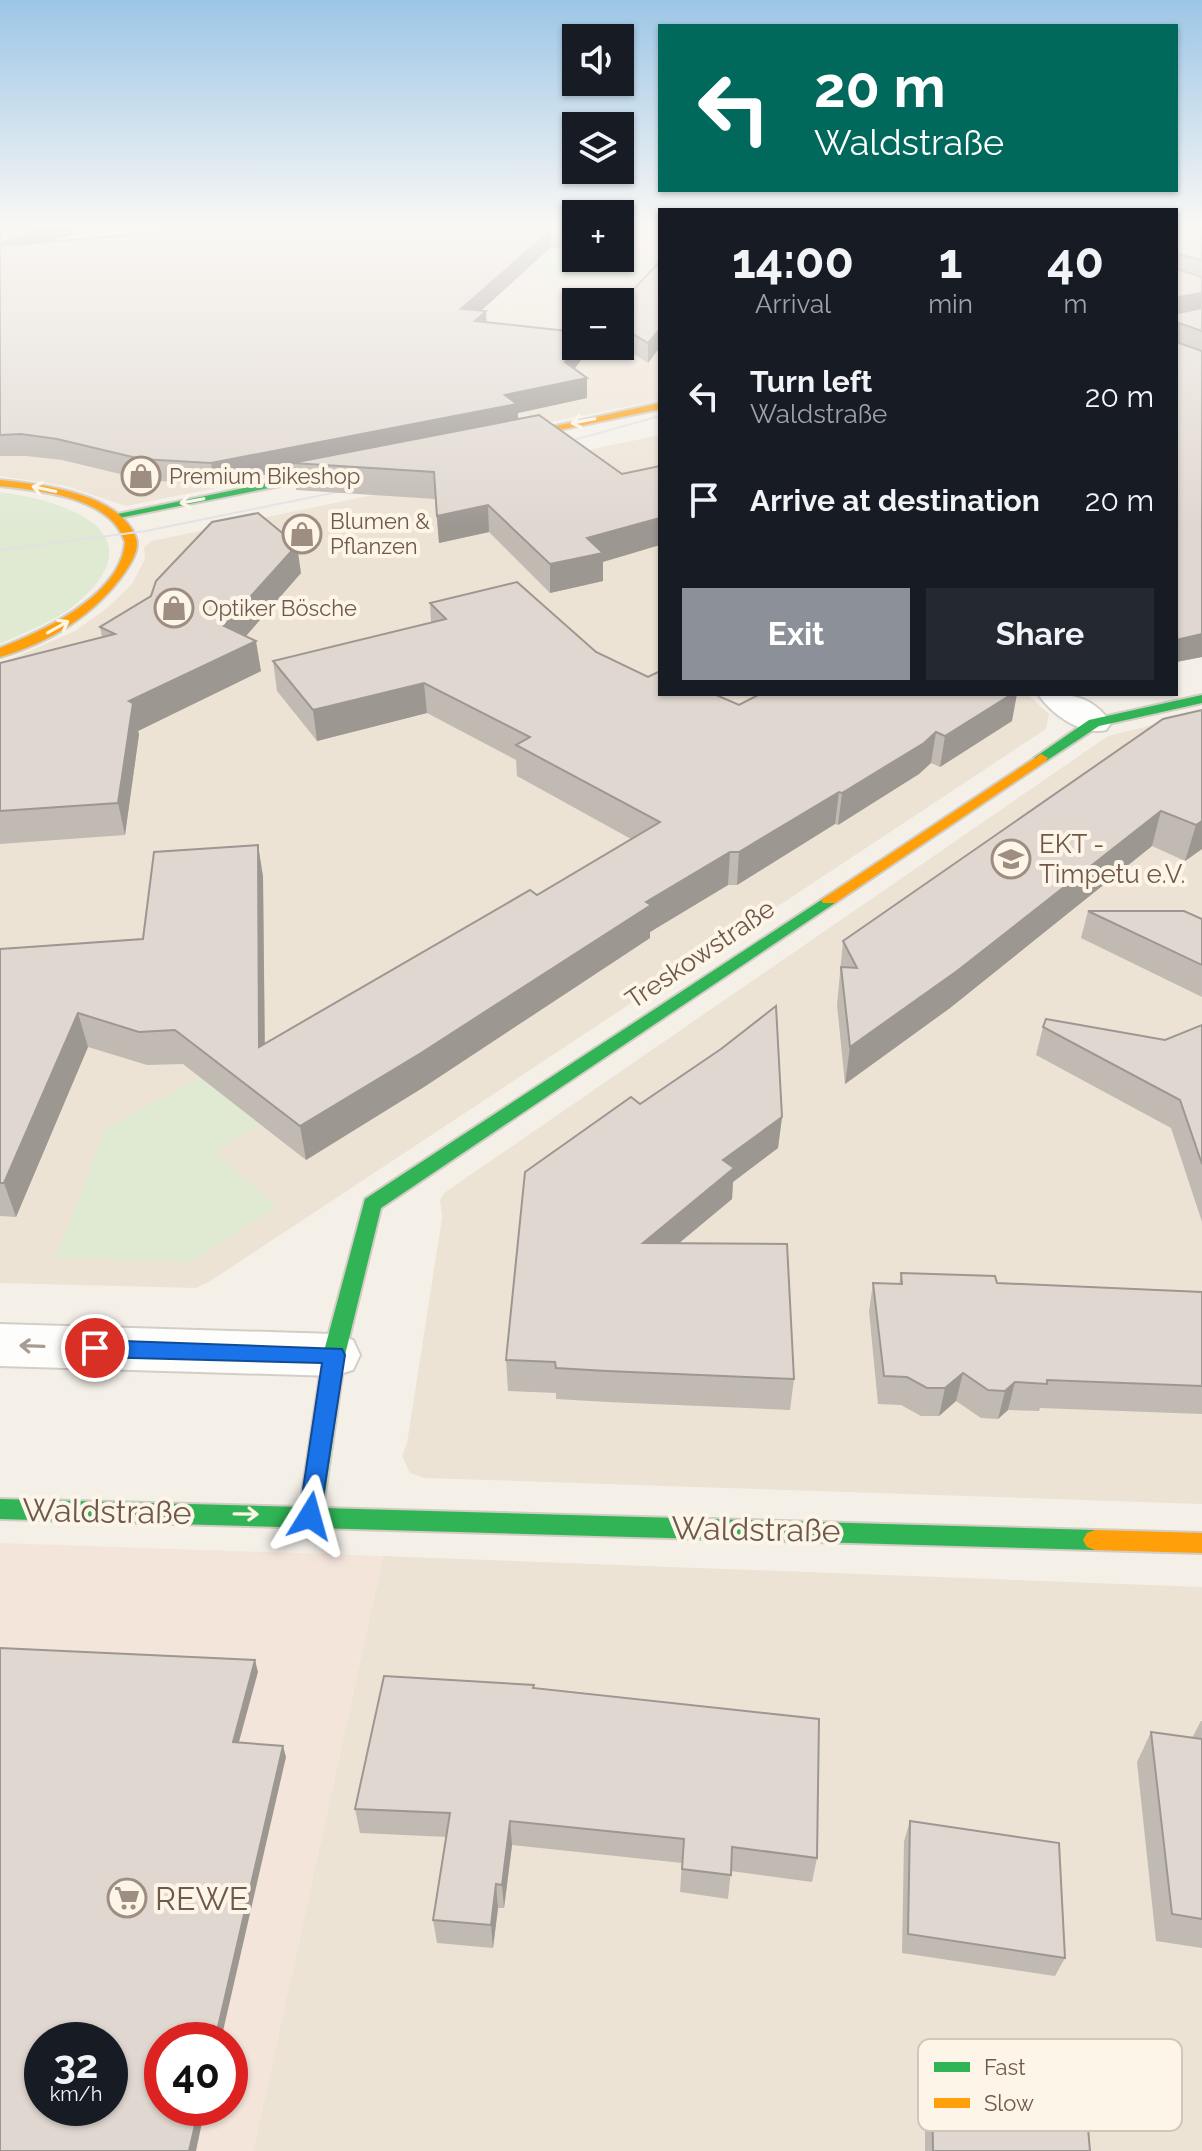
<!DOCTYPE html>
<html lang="en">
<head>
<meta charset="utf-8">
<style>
	body { margin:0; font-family:Raleway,sans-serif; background:#242831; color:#f1f3f6; height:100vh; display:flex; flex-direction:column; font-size:30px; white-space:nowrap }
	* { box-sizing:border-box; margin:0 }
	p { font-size:26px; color:#9ea1a6 }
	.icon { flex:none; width:44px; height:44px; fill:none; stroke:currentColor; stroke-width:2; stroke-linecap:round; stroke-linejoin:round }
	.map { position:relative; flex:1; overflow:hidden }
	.details { position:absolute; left:658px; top:208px; width:520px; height:488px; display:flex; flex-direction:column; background:#171b24; border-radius:0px; box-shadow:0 2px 6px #0004 }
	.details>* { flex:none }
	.banner { position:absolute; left:658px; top:24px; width:520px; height:168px; border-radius:0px; box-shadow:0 2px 6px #0004; background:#00695c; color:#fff; overflow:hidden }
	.buttons { position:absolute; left:562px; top:24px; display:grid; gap:16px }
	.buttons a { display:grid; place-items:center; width:72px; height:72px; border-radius:0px; background:#171b24; box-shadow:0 2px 6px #0004; font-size:40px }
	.speed { position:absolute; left:24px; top:2022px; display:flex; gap:16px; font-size:40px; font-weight:700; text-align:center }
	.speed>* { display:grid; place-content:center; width:104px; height:104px; border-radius:50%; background:#171b24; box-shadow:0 2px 6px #0004; line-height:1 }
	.speed small { font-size:20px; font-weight:400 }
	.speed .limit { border:12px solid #d22; background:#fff; color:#111 }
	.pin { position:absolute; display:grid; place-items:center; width:68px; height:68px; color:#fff; margin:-34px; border:4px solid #fff; border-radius:50%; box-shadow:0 2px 8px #0007 }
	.me { position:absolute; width:88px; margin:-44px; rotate:8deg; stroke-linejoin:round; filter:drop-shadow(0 0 6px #0008) }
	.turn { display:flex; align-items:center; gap:28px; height:168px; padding:0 24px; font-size:36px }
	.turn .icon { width:104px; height:104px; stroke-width:2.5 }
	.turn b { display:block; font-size:56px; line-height:68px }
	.eta { display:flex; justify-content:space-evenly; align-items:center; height:136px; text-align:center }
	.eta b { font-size:48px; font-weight:700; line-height:56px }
	.primary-button { display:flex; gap:16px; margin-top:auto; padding:16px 24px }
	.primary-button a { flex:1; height:92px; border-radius:0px; background:#8c9099; color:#fff; font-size:32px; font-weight:700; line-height:92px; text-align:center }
	.primary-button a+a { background:#242831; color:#f1f3f6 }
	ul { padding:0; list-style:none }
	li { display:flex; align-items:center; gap:24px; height:104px; padding:0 24px }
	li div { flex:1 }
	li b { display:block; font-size:30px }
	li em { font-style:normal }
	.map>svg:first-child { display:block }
	.residential { fill:#ede3d5; fill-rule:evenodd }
	.commercial { fill:#f4e5db; fill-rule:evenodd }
	.green { fill:#e0ead3 }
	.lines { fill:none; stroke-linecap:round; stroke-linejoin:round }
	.street-casing { stroke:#d3cdc6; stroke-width:4 }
	.fast-casing { stroke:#d2ccc4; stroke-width:4 }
	.slow-casing { stroke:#d2ccc4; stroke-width:4 }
	.street { fill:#fdfdfc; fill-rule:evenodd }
	.fast { fill:#30b455; fill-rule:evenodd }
	.slow { fill:#ff9f0a; fill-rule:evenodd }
	.tram { stroke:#e3e1e3; stroke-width:2 }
	.wall { fill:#c1bab3 }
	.shaded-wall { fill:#9d9792 }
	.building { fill:#e0d8d0; stroke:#9d9792; stroke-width:2; fill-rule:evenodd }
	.oneway { stroke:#fdf5e8 }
	.oneway2 { stroke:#a89b92 }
	.route { fill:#1a73e8; stroke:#114b97; stroke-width:2 }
	.labels { text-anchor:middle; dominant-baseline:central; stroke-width:8; stroke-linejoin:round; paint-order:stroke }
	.far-poi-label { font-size:22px; fill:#6f594b; stroke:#fdf5e8; text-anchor:start }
	.poi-label { font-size:26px; fill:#6f594b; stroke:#fdf5e8; text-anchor:start }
	.street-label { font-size:26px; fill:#6f594b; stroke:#fdf5e8 }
	.near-street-label { font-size:32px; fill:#6f594b; stroke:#fdf5e8 }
	.near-poi-label { font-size:32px; fill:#6f594b; stroke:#fdf5e8; text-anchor:start }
	.key { fill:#fdf5e8; stroke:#d2c6b9; stroke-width:2 }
	.key-label { font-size:22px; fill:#6f594b }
</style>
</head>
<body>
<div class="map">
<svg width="1202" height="2151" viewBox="0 0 1202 2151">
	<rect width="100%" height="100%" fill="#f4f0e8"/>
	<g class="residential">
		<path d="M576 226V258H620V226H660V400L126 506 66 486 0 476V358ZM576 302H620V346H576Z"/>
		<path d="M660 435V694H1027L1049 714 1046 729 209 1282 196 1288 0 1283V664L75 631 107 608 132 584 145 559 144 547 152 541Z"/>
		<path d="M1202 713V1504L424 1478 410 1473 402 1456 407 1443 442 1218 440 1200 444 1193 1108 736Z"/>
		<path d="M383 1556 1202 1587V2151H253Z"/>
	</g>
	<path class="commercial" d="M0 1543 383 1556 253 2151H0ZM42 2040H110V2108H42ZM162 2040H230V2108H162Z"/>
	<g class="green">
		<path d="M482 248 576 254V258L660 259V283L456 269Z"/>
		<path d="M0 492C64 500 161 532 76 604 54 622 25 632 0 644Z"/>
		<path d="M200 1077 260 1124 214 1153 278 1206 191 1262 56 1258 105 1129Z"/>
	</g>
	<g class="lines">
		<defs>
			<g id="street">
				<path d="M1038 694C1069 694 1091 694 1111 723L1106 730C1082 736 1051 714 1038 694Z"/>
				<path d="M0 1324 334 1334 353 1340 360 1355 353 1370 334 1376 0 1366Z"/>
			</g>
			<g id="fast">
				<path d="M351 466 356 469 355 471 114 519 108 516Z"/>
				<path d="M1202 695V703L1099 726 1046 761 1041 762 1034 758 1089 720Z"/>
				<path d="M829 895 835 897 837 900 835 903 381 1208 345 1355 323 1508 1095 1530 1103 1533 1107 1540 1103 1547 1095 1550 0 1519V1499L300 1507 323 1355 365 1199Z"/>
			</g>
			<g id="slow">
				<path d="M660 403V409L497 443 492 440Z"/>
				<path d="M0 480C40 484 120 493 136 538 140 549 131 563 125 572 96 614 49 643 0 657V648C43 631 121 596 125 542 110 496 40 491 0 486Z"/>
				<path d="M1041 754 1048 758 1046 761 835 903H823L821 900Z"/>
				<path d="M1095 1530 1202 1533V1553L1095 1550 1087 1547 1083 1540 1087 1533Z"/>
			</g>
		</defs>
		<use href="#street" class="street-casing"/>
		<use href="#fast" class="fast-casing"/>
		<use href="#slow" class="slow-casing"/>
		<use href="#street" class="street"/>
		<use href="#fast" class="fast"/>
		<use href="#slow" class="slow"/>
		<g class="tram">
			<path d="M552 446 660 416"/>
			<path d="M0 550 146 531 357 488"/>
		</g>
	</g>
	<g class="wall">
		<path d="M0 226H72L74 233 52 242 576 226 568 249 550 248 481 311 486 322 576 346H586V353L574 369 587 398 518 413V419L603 562V581L550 593 489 532 439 543 435 499 296 490 293 469 214 485 145 480 62 460 26 456H0Z"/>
		<path d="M620 226H660V233L620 231Z"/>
		<path d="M1202 226V657L1176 662V231Z"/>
		<path d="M660 261V347L648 363 620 345V304Z"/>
		<path d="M301 573 246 636 261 671 138 731 139 734 125 835 0 844V663L102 637 100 627Z"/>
		<path d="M430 603 596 652 648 677 739 705 1012 721 940 767 931 763 919 774 838 825 835 824 737 885H728L650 932V938L424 1087 306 1160 183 1064 147 1065 88 1047 16 1217 0 1216V949L143 939 258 845 263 877 265 1043 537 895 631 839 517 776 516 760 427 713 317 741 277 691 273 661 431 623Z"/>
		<path d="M1202 710V849L1185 861 1152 846 950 1008 845 1084 837 1005 843 941Z"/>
		<path d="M1088 911 1202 919V997L1081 938Z"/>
		<path d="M1202 1025V1222L1171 1128 1036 1055 1043 1027 1165 1040Z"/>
		<path d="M721 1049 782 1117 778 1148 733 1182 732 1199 679 1243 794 1379 790 1410 607 1402 556 1399V1393L508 1391 506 1360 640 1104Z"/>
		<path d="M901 1273 997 1283 1202 1292V1414L1040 1408 1039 1411 1008 1410 998 1419 981 1418 956 1401 939 1416H921L901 1405 878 1404 869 1311 873 1283 899 1284Z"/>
		<path d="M534 1688 817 1858 812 1882 731 1871 728 1899 680 1892 682 1863 512 1845 504 1908H498L493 1948 437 1943 433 1920 447 1837 360 1833 355 1809Z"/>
		<path d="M1201 1721H1202V1948L1156 1941 1137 1762 1151 1732 1192 1738Z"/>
		<path d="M910 1821 1065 1958 1055 1976 902 1953 904 1841Z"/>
		<path d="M932 2073 1090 2151H925V2091Z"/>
	</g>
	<g class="shaded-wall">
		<path d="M45 226H72L74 233 0 263V244Z"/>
		<path d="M572 226H576V236L568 249V232Z"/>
		<path d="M550 231V248L462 328 461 309Z"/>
		<path d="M1202 293V311L1176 316 1178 297Z"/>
		<path d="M486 311 487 330 475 321Z"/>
		<path d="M660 329V347L648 363V343Z"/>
		<path d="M577 346H586V353L565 382V362Z"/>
		<path d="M587 378V398L518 413V424L292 463 293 469 214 485 211 463 505 395Z"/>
		<path d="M488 505 489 532 439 543 437 516Z"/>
		<path d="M660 518V545L603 562V581L550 593V564L587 538Z"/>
		<path d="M297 545 301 573 231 653 256 641 261 671 138 731 139 734 125 835 118 803 129 701 224 626Z"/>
		<path d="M1202 634V657L1176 662V640Z"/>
		<path d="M424 683 427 713 317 741 313 710Z"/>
		<path d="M1012 694H1017L1012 721 940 767 945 736Z"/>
		<path d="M936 732 931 763 919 774 838 825 842 793Z"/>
		<path d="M839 792 835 824 737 885 739 852Z"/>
		<path d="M1161 811 1152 846 950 1008 845 1084 850 1047Z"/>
		<path d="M1202 821V849L1185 861 1196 825Z"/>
		<path d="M258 845 263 877 265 1080 259 1047Z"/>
		<path d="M730 852 728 885 650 932V938L424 1087 306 1160 300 1126 646 902Z"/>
		<path d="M78 1013 88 1047 16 1217 4 1183Z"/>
		<path d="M782 1117 778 1148 733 1182 732 1199 642 1274 643 1243 723 1160Z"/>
		<path d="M963 1373 956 1401 939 1416 945 1388Z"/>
		<path d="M1015 1382 1008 1410 998 1419 1005 1391Z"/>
		<path d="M255 1660 258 1672 236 1753 233 1742Z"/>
		<path d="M283 1746 286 1757 221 2040H215Z"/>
		<path d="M510 1821 512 1845 504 1908 502 1885Z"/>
		<path d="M496 1884 498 1908 493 1948 491 1925Z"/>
		<path d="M199 2108H205L196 2151H189Z"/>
	</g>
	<g class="building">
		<path d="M0 226H45L0 244Z"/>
		<path d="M239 226H572L568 232 550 231 461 309 486 311 475 321 576 332 577 346 565 362 587 378 505 395 517 404 211 463 141 459 57 439 21 434 0 435V246Z"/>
		<path d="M1202 226V260L1178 254 1177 269 1202 277V293L1178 297V313L1202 308V331L1179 323V343L1202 351V634L1176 640V231Z"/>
		<path d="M660 261V329L648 343 620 326V304Z"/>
		<path d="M539 415 622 474 660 466V518L587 538 603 553 550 564 488 505 437 516 434 472 292 463Z"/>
		<path d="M258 513 297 545 224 626 256 641 129 701 133 703 118 803 0 811V663L115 634 100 627 151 596 156 581 212 522Z"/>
		<path d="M517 582 596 652 648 677 660 671V694H714L739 705 760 694H1012L945 736 936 732 924 743 842 793 839 792 739 852H730L646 902 651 905 421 1053 300 1126 175 1030 139 1032 78 1013 4 1183H0V949L143 939 154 852 258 845 259 1047 530 890 537 895 660 822 516 745 530 737 424 683 313 710 273 661 446 619 430 603Z"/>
		<path d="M1202 710V821L1196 825 1161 811 957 971 850 1047 841 967 857 968 843 941 1163 719Z"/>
		<path d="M1088 911H1184L1202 919V965Z"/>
		<path d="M776 1006 782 1117 723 1160 734 1168 643 1243 787 1244 794 1379 607 1371 556 1368 555 1362 506 1360 525 1172 631 1097 640 1104 721 1049Z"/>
		<path d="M1046 1019 1165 1040 1202 1025V1164L1180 1100 1043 1027Z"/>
		<path d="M901 1273 995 1276 997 1283 1202 1292V1386L1047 1380V1384L1015 1382 1005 1391 988 1390 963 1373 945 1388H927L907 1377 884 1376 873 1283 902 1284Z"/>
		<path d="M0 1648 255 1660 233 1742 283 1746 215 2040H162V2108H199L189 2151H0ZM42 2040H110V2108H42Z"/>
		<path d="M384 1676 534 1685 533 1688 819 1719 817 1858 732 1847 731 1875 682 1869 684 1839 510 1821 502 1885 496 1884 491 1925 433 1920 450 1813 355 1809Z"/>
		<path d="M1151 1732 1202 1739V1919L1172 1914Z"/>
		<path d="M910 1821 1059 1843 1065 1958 908 1934Z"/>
		<path d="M932 2073 1085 2094 1090 2151H933Z"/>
	</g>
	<defs><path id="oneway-shaft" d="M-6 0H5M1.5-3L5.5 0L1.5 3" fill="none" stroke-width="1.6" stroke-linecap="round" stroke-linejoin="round" transform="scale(2)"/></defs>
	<g class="oneway">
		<use href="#oneway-shaft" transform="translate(583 421) rotate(169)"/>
		<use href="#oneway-shaft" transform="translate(44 489) rotate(-168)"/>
		<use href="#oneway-shaft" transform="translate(192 501) rotate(169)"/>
		<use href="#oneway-shaft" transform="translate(58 627) rotate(-29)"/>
		<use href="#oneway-shaft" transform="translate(246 1514) rotate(1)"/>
	</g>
	<use class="oneway2" href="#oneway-shaft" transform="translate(32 1346) rotate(-178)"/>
	<linearGradient id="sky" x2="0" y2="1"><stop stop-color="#9cc6e6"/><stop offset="0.43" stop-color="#faf8f5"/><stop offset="1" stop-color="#faf8f5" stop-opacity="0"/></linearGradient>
	<rect width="1202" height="527" fill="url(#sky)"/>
	<path class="route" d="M95 1340 342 1349 345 1355 319 1523 310 1526 302 1523 299 1516 322 1363 95 1357 88 1354 84 1348 88 1342Z"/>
	<defs>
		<symbol id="shop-ring" viewBox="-11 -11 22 22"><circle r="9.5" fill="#fdf5e8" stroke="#9e8e82" stroke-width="1.5"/><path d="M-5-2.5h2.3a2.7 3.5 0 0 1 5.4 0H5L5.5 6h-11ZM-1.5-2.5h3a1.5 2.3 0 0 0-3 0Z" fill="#9e8e82"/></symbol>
		<symbol id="school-ring" viewBox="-11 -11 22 22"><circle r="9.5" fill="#fdf5e8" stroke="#9e8e82" stroke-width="1.5"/><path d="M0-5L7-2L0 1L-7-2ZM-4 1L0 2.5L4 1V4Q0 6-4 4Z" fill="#9e8e82"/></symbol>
		<symbol id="supermarket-ring" viewBox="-11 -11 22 22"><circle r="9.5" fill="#fdf5e8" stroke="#9e8e82" stroke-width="1.5"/><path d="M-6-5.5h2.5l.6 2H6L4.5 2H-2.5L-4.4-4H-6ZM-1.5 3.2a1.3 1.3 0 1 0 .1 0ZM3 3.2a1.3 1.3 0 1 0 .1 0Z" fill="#9e8e82"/></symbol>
	</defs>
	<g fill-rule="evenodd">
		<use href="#shop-ring" x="119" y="454" width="44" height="44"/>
		<use href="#shop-ring" x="280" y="512" width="44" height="44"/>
		<use href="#shop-ring" x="152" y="586" width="44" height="44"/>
		<use href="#school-ring" x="989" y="837" width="44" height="44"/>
		<use href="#supermarket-ring" x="105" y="1876" width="44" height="44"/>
	</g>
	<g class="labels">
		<g class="far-poi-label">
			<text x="169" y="476">Premium Bikeshop</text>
			<text x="330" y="521">Blumen &amp;<tspan x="330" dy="25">Pflanzen</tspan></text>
			<text x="202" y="608">Optiker Bösche</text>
		</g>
		<g class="poi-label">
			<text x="1039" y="844">EKT -<tspan x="1039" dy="30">Timpetu e.V.</tspan></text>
		</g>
		<g class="street-label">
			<text transform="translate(700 954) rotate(-34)">Treskowstraße</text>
		</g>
		<g class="near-street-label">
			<text transform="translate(107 1511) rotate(1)">Waldstraße</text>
			<text transform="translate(756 1529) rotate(1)">Waldstraße</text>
		</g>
		<g class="near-poi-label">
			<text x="155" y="1898">REWE</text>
		</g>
	</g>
	<rect x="918" y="2039" width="264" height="92" rx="12" class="key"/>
	<rect x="934" y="2062" width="36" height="10" fill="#30b455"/>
	<rect x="934" y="2098" width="36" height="10" fill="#ff9f0a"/>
	<g class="key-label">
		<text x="984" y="2075">Fast</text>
		<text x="984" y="2111">Slow</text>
	</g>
</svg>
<div class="buttons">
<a><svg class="icon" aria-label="sound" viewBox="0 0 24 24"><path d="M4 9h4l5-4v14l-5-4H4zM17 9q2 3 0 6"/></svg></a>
<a><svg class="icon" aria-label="layers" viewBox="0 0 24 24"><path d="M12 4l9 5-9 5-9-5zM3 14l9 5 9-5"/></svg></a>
<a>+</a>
<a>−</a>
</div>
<div class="speed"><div>32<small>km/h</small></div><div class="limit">40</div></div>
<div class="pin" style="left:95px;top:1348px;background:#d93025"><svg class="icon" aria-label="arrive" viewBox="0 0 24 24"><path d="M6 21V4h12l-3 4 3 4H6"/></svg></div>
<svg class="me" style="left:310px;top:1516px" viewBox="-20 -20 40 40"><path d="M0-17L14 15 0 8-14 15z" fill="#1a73e8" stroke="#fff" stroke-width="4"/></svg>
<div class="banner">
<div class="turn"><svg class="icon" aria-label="left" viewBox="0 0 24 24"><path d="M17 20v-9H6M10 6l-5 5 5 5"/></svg><div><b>20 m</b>Waldstraße</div></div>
</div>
<section class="details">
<div class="eta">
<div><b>14:00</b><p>Arrival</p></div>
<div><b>1</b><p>min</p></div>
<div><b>40</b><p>m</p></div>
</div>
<ul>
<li><svg class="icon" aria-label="left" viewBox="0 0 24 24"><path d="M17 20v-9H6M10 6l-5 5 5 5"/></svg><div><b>Turn left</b><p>Waldstraße</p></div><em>20 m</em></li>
<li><svg class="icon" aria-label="arrive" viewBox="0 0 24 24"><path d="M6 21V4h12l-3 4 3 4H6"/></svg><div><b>Arrive at destination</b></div><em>20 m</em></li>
</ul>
<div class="primary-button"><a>Exit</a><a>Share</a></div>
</section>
</div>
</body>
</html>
